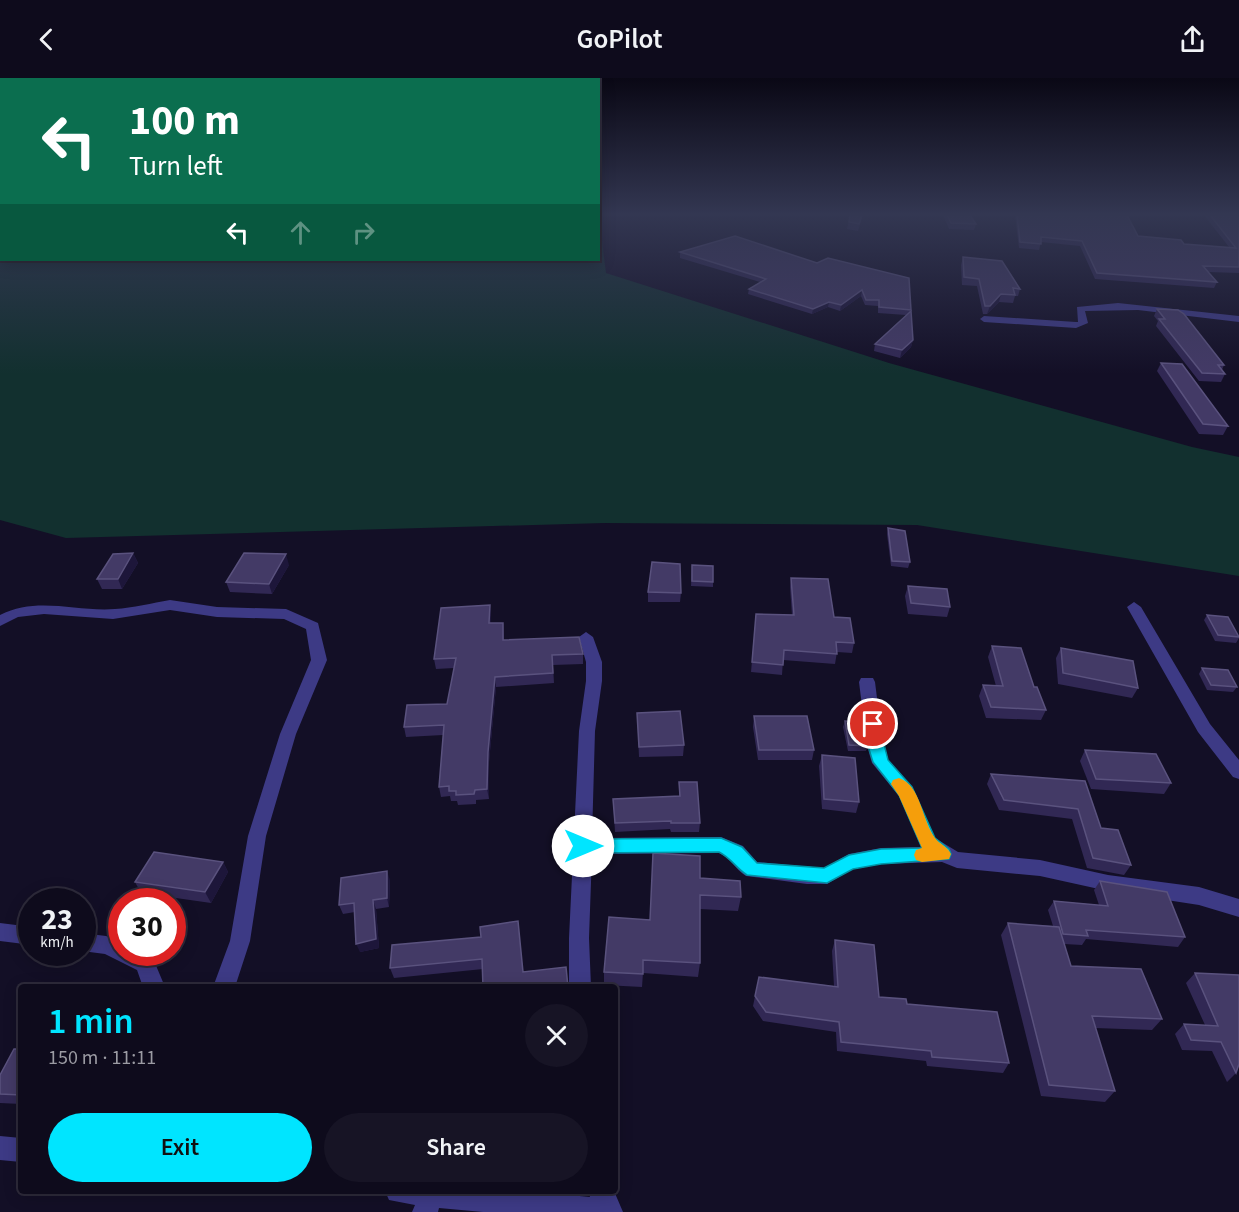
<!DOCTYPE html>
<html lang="en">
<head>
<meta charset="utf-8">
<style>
	body { margin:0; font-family:"Source Sans 3",sans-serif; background:#171425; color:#f1f3f6; height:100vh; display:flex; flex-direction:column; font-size:22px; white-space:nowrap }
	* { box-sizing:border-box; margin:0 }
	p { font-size:20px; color:#9b9ba3 }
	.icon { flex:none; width:33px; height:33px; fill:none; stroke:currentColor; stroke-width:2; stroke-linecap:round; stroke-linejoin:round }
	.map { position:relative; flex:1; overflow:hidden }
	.side { position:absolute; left:18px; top:906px; width:600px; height:210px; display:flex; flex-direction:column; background:#0e0b1c; border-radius:6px; box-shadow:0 3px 15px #0003,0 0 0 2px #2e2b3b }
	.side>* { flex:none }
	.banner { position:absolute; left:0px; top:0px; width:600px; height:183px; box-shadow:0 3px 15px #0003,0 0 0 2px #2e2b3b; background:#0b6e4f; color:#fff; overflow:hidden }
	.speed { position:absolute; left:18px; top:810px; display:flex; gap:12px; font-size:30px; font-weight:700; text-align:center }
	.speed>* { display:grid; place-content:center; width:78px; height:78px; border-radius:50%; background:#0e0b1c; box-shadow:0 3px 15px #0003,0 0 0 2px #2e2b3b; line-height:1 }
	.speed small { font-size:15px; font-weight:400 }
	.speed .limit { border:9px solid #d22; background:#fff; color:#111 }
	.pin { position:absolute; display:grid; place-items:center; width:51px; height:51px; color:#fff; margin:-26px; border:3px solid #fff; border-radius:50%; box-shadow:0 2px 6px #0007 }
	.me { position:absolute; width:66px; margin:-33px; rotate:90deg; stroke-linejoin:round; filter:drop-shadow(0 0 4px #0008) }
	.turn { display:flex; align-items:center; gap:21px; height:126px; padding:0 30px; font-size:27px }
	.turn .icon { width:78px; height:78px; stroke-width:2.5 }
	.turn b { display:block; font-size:42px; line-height:51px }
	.lanes { display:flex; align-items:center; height:57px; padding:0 30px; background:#0003; justify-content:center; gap:30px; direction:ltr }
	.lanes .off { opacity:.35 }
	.round { display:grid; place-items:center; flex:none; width:63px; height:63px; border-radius:32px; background:#171425 }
	.summary { display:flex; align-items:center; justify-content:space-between; height:102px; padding:0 30px }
	h1 { font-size:36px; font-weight:600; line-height:45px; color:#00e5ff }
	.action { display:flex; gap:12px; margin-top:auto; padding:12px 30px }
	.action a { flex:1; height:69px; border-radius:36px; background:#00e5ff; color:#111; font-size:24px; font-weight:600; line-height:69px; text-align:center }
	.action a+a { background:#171425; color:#f1f3f6 }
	header { display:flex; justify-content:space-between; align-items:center; height:78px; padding:0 30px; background:#0e0b1c; font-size:27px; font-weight:600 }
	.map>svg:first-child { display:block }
	.green { fill:#12302f }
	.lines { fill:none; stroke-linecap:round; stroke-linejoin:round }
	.street { fill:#3d3a85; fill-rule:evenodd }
	.wall { fill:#312854 }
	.shaded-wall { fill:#1d163a }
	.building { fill:#433a66; stroke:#5a527e; stroke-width:1.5 }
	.route { fill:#00e5ff; stroke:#0095a6; stroke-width:1.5 }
	.slow { fill:#f59e0b }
</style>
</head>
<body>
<header><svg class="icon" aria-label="back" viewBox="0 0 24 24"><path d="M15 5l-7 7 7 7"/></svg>GoPilot<svg class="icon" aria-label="share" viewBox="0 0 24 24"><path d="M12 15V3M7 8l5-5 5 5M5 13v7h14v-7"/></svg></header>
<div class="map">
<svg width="1239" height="1134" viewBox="0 0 1239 1134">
	<rect width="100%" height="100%" fill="#130f26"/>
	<path class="green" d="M599 139 606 195 889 285 1192 369 1239 379V498L917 447 604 445 66 460 0 442V164L2 182H598Z"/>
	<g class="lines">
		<g class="street">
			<path d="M0 145H2L0 150Z"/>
			<path d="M1118 225 1239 238V244L1138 232 1085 233 1088 245 1076 250 984 244 980 241 984 238 1076 244H1078L1077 229Z"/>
			<path d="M170 522 217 529 286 531 318 545 327 582 296 656 266 758 250 863 235 909H213L230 863 248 758 280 656 311 582 306 551 284 541 217 539 170 532 113 541 44 536 18 539 0 548V537C37 518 76 534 115 531 133 530 152 525 170 522Z"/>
			<path d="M1134 524 1141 529 1210 646 1239 682V701L1233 699 1198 654 1127 529Z"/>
			<path d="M586 554 593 559 602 584V603L595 653 592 760 721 759 743 768 757 784 824 790 849 776 881 770 921 769 899 718 872 685 867 668 859 604 861 600H873L875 604 883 668 888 682 912 709 935 760 958 774 1040 782 1108 797 1199 809 1239 821V839L1199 827 1108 813 1040 798 957 790 942 784 881 786 853 791 827 806H807L746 798C735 791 731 780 719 775L592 776 589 860 591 909H569V860L579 653 586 603V584L579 559Z"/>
			<path d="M0 845 32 849V867L0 863Z"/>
			<path d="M82 855 106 858 122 864V874H145L152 878 165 909H143L137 892 105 876 82 873Z"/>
			<path d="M0 1058 21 1060V1084L0 1082Z"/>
			<path d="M385 1113H526L590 1119 588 1113H614L623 1134H483L439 1130 438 1134H412L415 1127 389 1122Z"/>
		</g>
	</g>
	<g class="wall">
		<path d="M850 137H863L858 153 847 151Z"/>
		<path d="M943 137H970L976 146 974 152 949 151Z"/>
		<path d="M1015 137H1127L1138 158 1184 166 1229 169 1204 137H1239V195L1208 194 1217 204 1214 210 1095 201 1080 168 1041 164 1039 172 1019 170Z"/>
		<path d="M735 158 911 232 913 262 911 269 900 280 874 273 875 266 906 237 878 235V228L865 227 861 218 840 233 828 229 812 236 748 216 749 211 760 204 680 180V174Z"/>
		<path d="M963 179 1020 211 1018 218H1015L1013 225 999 224 987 236H983L977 208 962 207 961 187Z"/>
		<path d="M1157 231 1224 287 1222 292 1225 296 1221 304 1199 303 1156 248 1158 243 1154 238Z"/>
		<path d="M1161 285 1228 348 1223 357 1199 356 1157 293Z"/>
		<path d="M888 450 910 484 908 490 891 488 887 456Z"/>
		<path d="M133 475 138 485 122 511H102L97 501Z"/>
		<path d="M289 487 272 516 230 514 226 504Z"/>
		<path d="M692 487 713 504V509L691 508Z"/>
		<path d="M791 500 834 539 854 565 852 575 837 574 835 586 783 582 782 597 751 594 756 536 792 537 790 509Z"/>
		<path d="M908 508 950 529 947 539 908 536 905 518Z"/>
		<path d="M648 514 681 515 680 524H648Z"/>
		<path d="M491 537V545H503L504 562 583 576V586L553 587 554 605 496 609 489 684V721L476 722V726L458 727 457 723H451L450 718 441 719 439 709 443 657 406 659 404 649 447 626 454 590 436 591 434 581Z"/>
		<path d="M1207 537 1239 558V560L1236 565 1215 563 1204 542Z"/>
		<path d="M992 568 1034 609 1046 632 1041 642 986 640 979 618 983 607 996 608 988 579Z"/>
		<path d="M1061 570 1138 610 1132 620 1058 606 1056 580Z"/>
		<path d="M1202 590 1237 609 1233 614 1207 612 1199 596Z"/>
		<path d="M637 635 684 667 683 678 639 679Z"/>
		<path d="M754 638 814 672 812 682H758L753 649Z"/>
		<path d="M845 643 868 668 866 673H848L843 649Z"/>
		<path d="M1085 672 1171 705 1164 716 1091 711 1080 683Z"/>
		<path d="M822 677 859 724 856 735 822 731 819 688Z"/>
		<path d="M991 696 1085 703 1101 750 1131 787 1124 797 1087 790 1072 741 999 732 987 706Z"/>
		<path d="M679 704 700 745 699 754H671L670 751 615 754 613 721 679 718Z"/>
		<path d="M223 784 228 794 211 825 141 815 135 804Z"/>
		<path d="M700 800 741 819 738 833 700 831V885L698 899 643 895 642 909 604 907V894L650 842Z"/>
		<path d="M390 802 389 829 376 831 379 870 360 874 355 834 343 836 339 827Z"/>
		<path d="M1100 803 1185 859 1178 869 1086 861 1082 867 1064 866 1071 888 1162 941 1152 952 1095 950 1115 1013 1105 1024 1041 1018 1001 857 1008 845 1053 848 1048 832 1054 823 1099 827 1094 812Z"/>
		<path d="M481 859 523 893 568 909 483 891 394 900 390 890Z"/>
		<path d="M835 862 879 919 907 926 1009 985 1003 995 927 988 926 983 837 973 836 954 763 943 753 928 759 899 834 908 832 873Z"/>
		<path d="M1195 895 1239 897V988L1236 995 1227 1004 1212 973 1182 972 1175 956 1184 946 1205 947 1186 905Z"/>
		<path d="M21 971V1026L0 1025V997Z"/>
	</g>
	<g class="shaded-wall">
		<path d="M862 212 861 218 840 233 841 227Z"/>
		<path d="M1001 216 999 224 987 236 990 228Z"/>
		<path d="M829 224 828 229 812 236 813 231Z"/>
		<path d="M913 262 911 269 900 280 902 272Z"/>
		<path d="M133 475 138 485 122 511 118 501Z"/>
		<path d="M286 476 289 487 272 516 269 506Z"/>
		<path d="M490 527 491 537V555L489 545Z"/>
		<path d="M495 599 496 609 489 684V721L487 711 488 674Z"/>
		<path d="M223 784 228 794 211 825 205 814Z"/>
		<path d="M387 793 390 802 389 829 387 820Z"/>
		<path d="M373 822 376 831 379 870 360 874 356 866Z"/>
	</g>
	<g class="building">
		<path d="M850 137H862L859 146 849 144Z"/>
		<path d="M947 137H970L976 146 951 145Z"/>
		<path d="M1017 137H1127L1138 158 1181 162 1184 166 1236 170 1210 137H1239V189L1203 188 1217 204 1097 195 1082 163 1041 159V166L1020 164Z"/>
		<path d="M735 158 817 185 828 180 909 200 911 232 879 229V222H866L862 212 841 227 829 224 813 231 749 211 766 201 680 174Z"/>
		<path d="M963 179 1002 183 1020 211 1013 210 1015 217 1001 216 990 228H985L979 201 964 199Z"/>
		<path d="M1157 231 1178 232 1184 236 1224 287H1218L1225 296 1202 295 1159 241H1165Z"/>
		<path d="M911 233 913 262 902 272 875 266Z"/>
		<path d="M1161 285 1182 286 1228 348 1203 346Z"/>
		<path d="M888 450 905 453 910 484 892 483Z"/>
		<path d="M133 475 118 501H97L113 476Z"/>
		<path d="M244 475 286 476 269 506 226 504Z"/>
		<path d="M652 484 680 486 681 515 648 514Z"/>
		<path d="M692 487 713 488V504L692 503Z"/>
		<path d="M791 500 828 501 834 539 850 540 854 565 836 564 837 576 784 572 783 587 752 584 756 536 794 537Z"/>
		<path d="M908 508 947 511 950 529 911 525Z"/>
		<path d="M490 527 489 545H503V562L579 559 583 576 552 577 553 595 495 599 488 674 487 711 475 712 474 716 456 717V713H449V708L439 709 444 647 404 649 407 627 447 626 456 580 434 581 441 530Z"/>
		<path d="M1207 537 1228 539 1239 559 1218 557Z"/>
		<path d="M992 568 1021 570 1034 609H1037L1046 632 991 629 983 607 1003 608Z"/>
		<path d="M1061 570 1133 583 1138 610 1063 595Z"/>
		<path d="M1202 590 1228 592 1237 609 1211 607Z"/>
		<path d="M680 633 684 667 639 669 637 635Z"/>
		<path d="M754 638H807L814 672H759Z"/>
		<path d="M845 643 864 644 868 668 849 667Z"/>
		<path d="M1085 672 1156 676 1171 705 1096 701Z"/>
		<path d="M822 677 855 680 859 724 824 721Z"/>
		<path d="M991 696 1085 703 1101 750 1118 752 1131 787 1093 780 1078 731 1004 722Z"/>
		<path d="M679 704H697L700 745H671V743L615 745 613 721 680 718Z"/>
		<path d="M154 774 223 784 205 814 135 804Z"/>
		<path d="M653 775 700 778V800L740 803 741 819 700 817V885L643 882V896L604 894 609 839 650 842Z"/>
		<path d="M387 793V820L373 822 376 861 356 866 354 825 339 827 341 800Z"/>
		<path d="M1100 803 1167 814 1185 859 1086 852 1088 858 1063 856 1054 823 1108 828Z"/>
		<path d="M518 843 523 894 566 889 568 909H483L482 881 390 890 392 867 481 859 480 849Z"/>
		<path d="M1008 845 1059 849 1071 888 1141 891 1162 941 1092 938 1115 1013 1049 1007Z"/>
		<path d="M835 862 874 867 879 919 906 921 907 926 997 934 1009 985 932 979 931 973 841 964 839 944 766 934 755 918 759 899 838 909Z"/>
		<path d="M1195 895 1239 897V986L1236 995 1221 964 1191 962 1184 946 1218 948Z"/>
		<path d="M14 971H21V1017L0 1016V997Z"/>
	</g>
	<linearGradient id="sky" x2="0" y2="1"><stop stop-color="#0a0815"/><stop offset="0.46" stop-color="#333752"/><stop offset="1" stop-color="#333752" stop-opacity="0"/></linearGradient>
	<rect width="1239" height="296" fill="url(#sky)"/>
	<path class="route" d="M873 641 878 642 888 682 912 709 935 760 949 771 951 776 949 781 881 786 853 791 827 805 747 797C736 790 731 780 719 774L583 775 577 773 575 768 577 763 583 761 721 760 742 769 757 785 824 790 849 777 881 771 922 770 899 717 873 684 868 668 865 646 867 642Z"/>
	<path class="slow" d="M899 700C921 707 922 743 935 760 939 766 947 768 951 776L949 781 922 784 916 782 914 777 916 772 922 770 899 718 891 706 893 702Z"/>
</svg>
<div class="speed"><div>23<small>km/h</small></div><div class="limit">30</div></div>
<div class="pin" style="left:873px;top:646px;background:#d93025"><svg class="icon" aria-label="arrive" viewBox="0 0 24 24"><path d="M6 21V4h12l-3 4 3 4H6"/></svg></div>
<svg class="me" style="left:583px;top:768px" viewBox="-20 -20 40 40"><circle r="19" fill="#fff"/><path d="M0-13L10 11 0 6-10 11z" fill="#00e5ff"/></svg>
<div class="banner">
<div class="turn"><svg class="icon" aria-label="left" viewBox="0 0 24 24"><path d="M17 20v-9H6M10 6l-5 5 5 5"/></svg><div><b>100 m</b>Turn left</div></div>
<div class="lanes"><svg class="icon" aria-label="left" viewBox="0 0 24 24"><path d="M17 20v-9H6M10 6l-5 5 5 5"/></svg><svg class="icon off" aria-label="ahead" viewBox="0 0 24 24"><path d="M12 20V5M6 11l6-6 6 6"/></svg><svg class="icon off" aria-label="right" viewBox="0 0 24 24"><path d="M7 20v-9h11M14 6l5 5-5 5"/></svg></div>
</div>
<section class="side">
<div class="summary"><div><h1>1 min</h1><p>150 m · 11:11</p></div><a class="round"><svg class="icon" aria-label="close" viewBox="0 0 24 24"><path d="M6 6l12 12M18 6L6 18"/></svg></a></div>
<div class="action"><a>Exit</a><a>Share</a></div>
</section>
</div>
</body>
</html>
